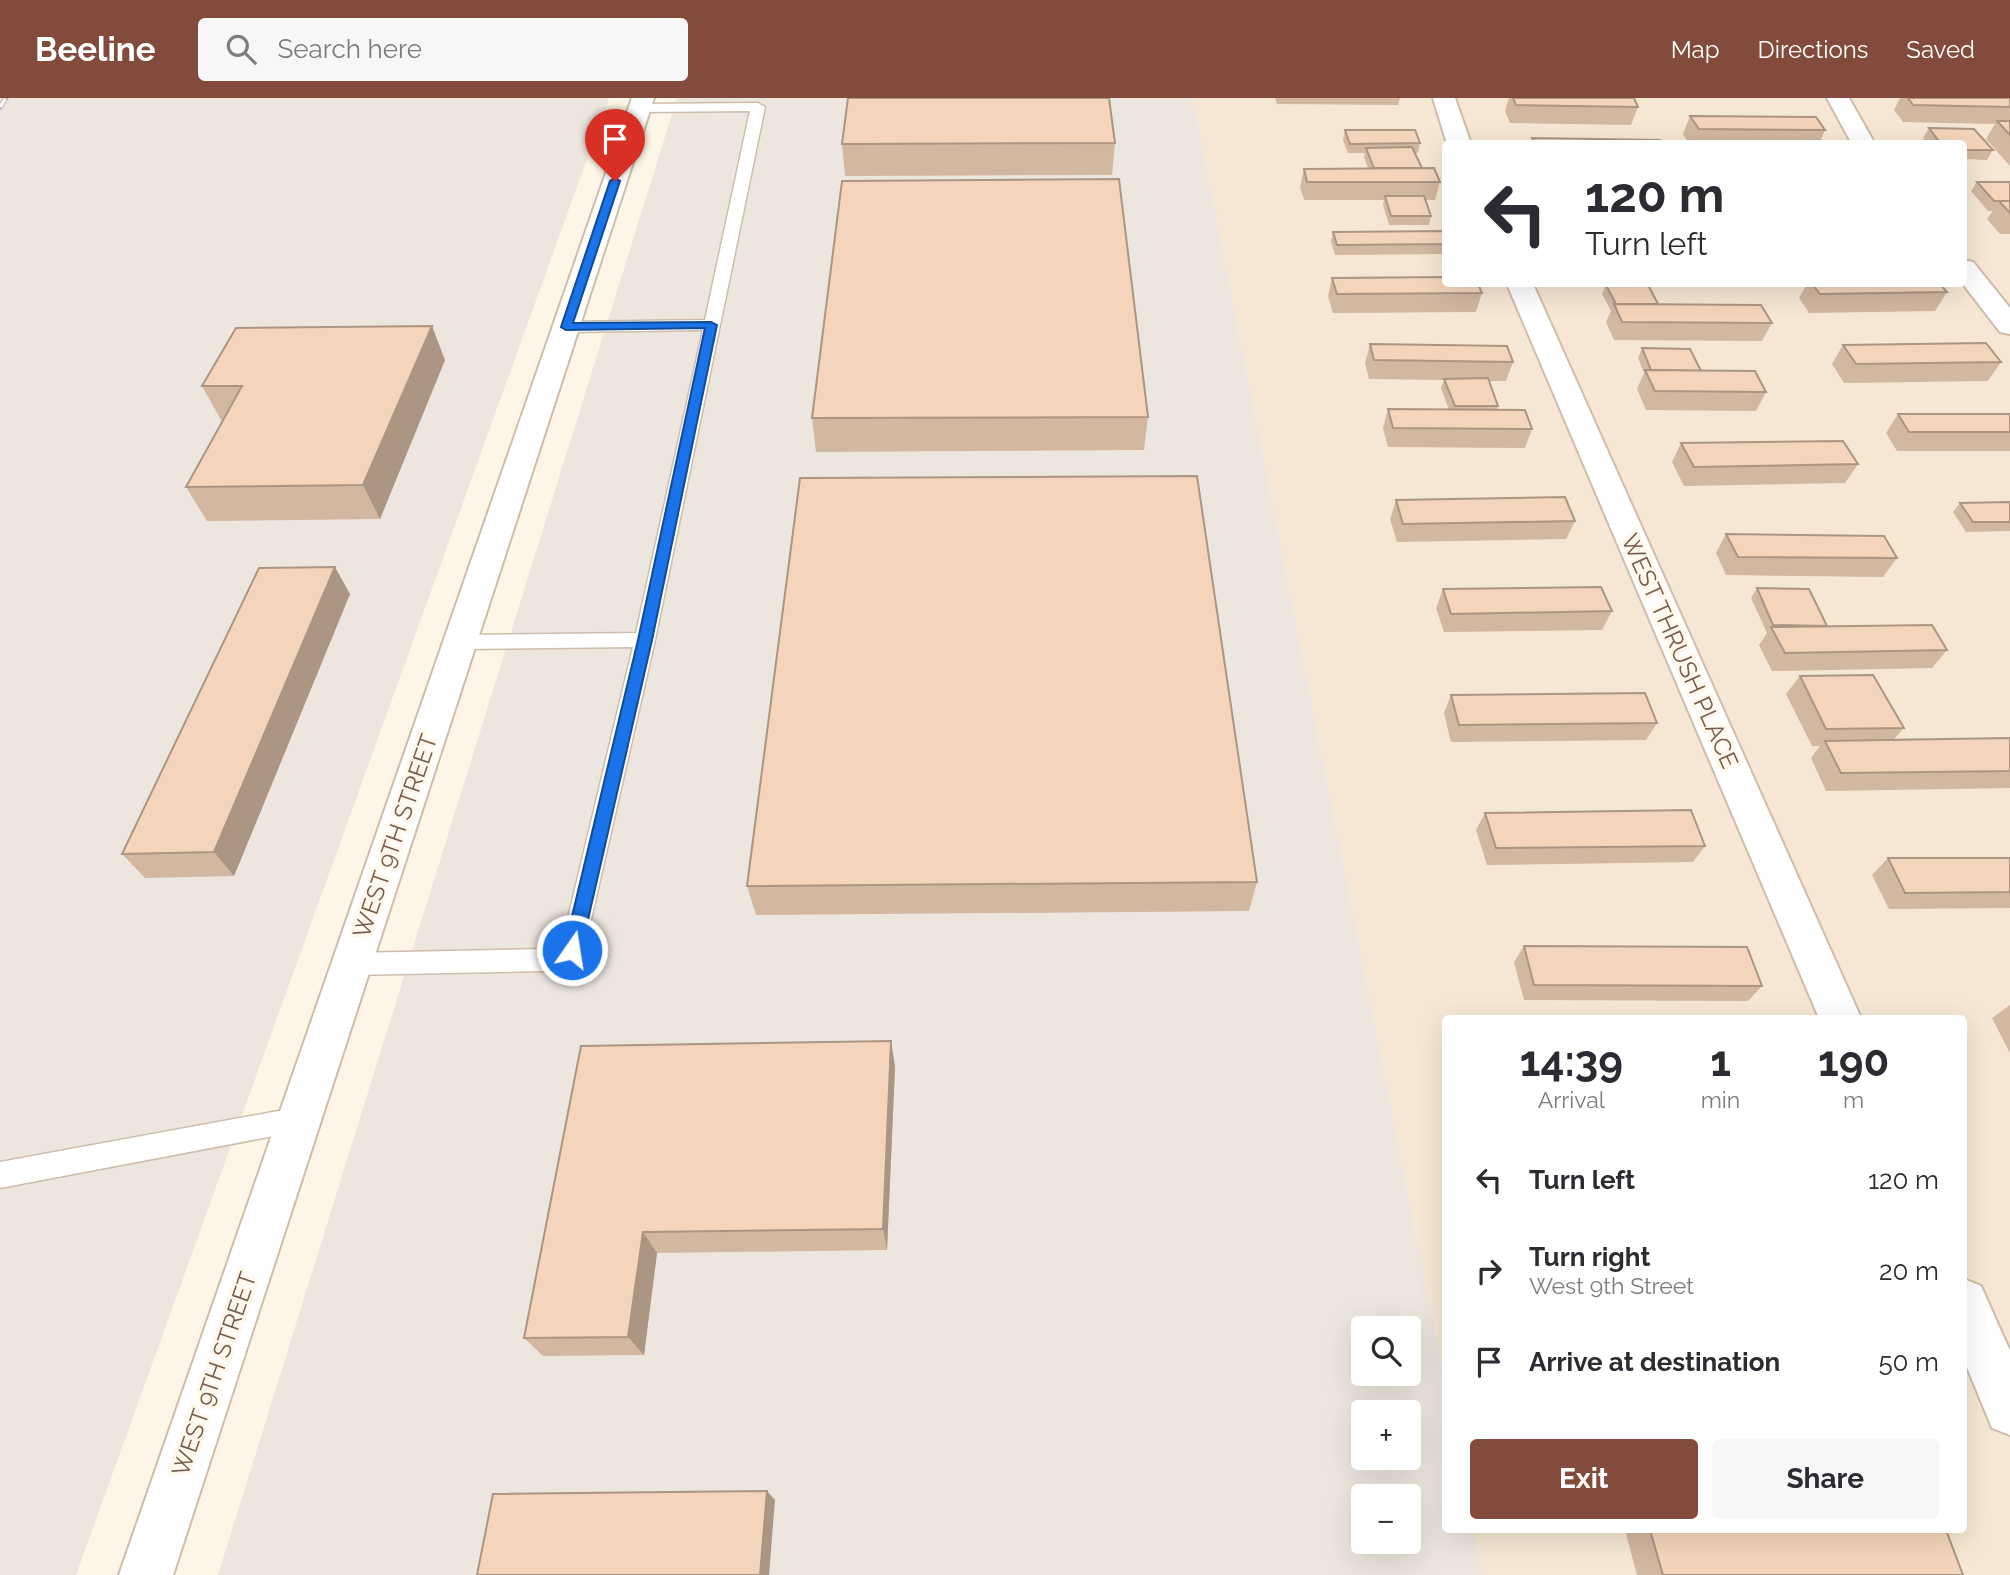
<!DOCTYPE html>
<html lang="en">
<head>
<meta charset="utf-8">
<style>
	body { margin:0; font-family:Raleway,sans-serif; background:#f7f7f7; color:#2b2b33; height:100vh; display:flex; flex-direction:column; font-size:26px; white-space:nowrap }
	* { box-sizing:border-box; margin:0 }
	p { font-size:23px; color:#7c7c81 }
	.icon { flex:none; width:38px; height:38px; fill:none; stroke:currentColor; stroke-width:2; stroke-linecap:round; stroke-linejoin:round }
	.map { position:relative; flex:1; overflow:hidden }
	.sheet { position:absolute; left:1442px; top:917px; width:525px; height:518px; display:flex; flex-direction:column; background:#fff; border-radius:7px; box-shadow:0 7px 28px #0002 }
	.sheet>* { flex:none }
	.top-card { position:absolute; left:1442px; top:42px; width:525px; height:147px; border-radius:7px; box-shadow:0 7px 28px #0002; background:#fff; color:#2b2b33; overflow:hidden }
	.fabs { position:absolute; left:1351px; top:1218px; display:grid; gap:14px }
	.fabs a { display:grid; place-items:center; width:70px; height:70px; border-radius:7px; background:#fff; box-shadow:0 7px 28px #0002; font-size:35px }
	.pin { position:absolute; display:grid; place-items:center; width:60px; height:60px; color:#fff; margin:-72px -30px; border-radius:50% 50% 50% 0; rotate:-45deg; box-shadow:0 0 7px #0007 }
	.pin .icon { rotate:45deg }
	.me { position:absolute; width:77px; margin:-38px; rotate:13deg; stroke-linejoin:round; filter:drop-shadow(0 0 5px #0008) }
	.turn { display:flex; align-items:center; gap:24px; height:147px; padding:0 28px; font-size:32px }
	.turn .icon { width:91px; height:91px; stroke-width:2.5 }
	.turn b { display:block; font-size:49px; line-height:60px }
	.eta { display:flex; justify-content:space-evenly; align-items:center; height:119px; text-align:center }
	.eta b { font-size:42px; font-weight:700; line-height:49px }
	.button { display:flex; gap:14px; margin-top:auto; padding:14px 28px }
	.button a { flex:1; height:80px; border-radius:7px; background:#824b3b; color:#fff; font-size:28px; font-weight:700; line-height:80px; text-align:center }
	.button a+a { background:#f7f7f7; color:#2b2b33 }
	ul { padding:0; list-style:none }
	li { display:flex; align-items:center; gap:21px; height:91px; padding:0 28px }
	li div { flex:1 }
	li b { display:block; font-size:26px }
	li em { font-style:normal }
	header { display:flex; align-items:center; gap:42px; box-sizing:border-box; height:98px; padding:0 35px; background:#824b3b; color:#fff }
	header strong { font-size:33px }
	nav { display:flex; gap:38px; margin-inline-start:auto; font-size:24px }
	.search { width:490px; height:63px; background:#f7f7f7; display:flex; align-items:center; gap:18px; box-sizing:border-box; padding:0 24px; border-radius:7px; color:#7c7c81; font-size:26px }
	.map>svg:first-child { display:block }
	.residential { fill:#f5e7d3; fill-rule:evenodd }
	.industrial { fill:#ede6df; fill-rule:evenodd }
	.lines { fill:none; stroke-linecap:round; stroke-linejoin:round }
	.service-casing { stroke:#cfbdab; stroke-width:3 }
	.minor-casing { stroke:#cfbdab; stroke-width:4 }
	.service { fill:#fff; fill-rule:evenodd }
	.minor { fill:#fff; fill-rule:evenodd }
	.rail-casing { stroke:#b8a2c8; stroke-width:5 }
	.rail { stroke:#fff8ec; stroke-width:3.5; stroke-dasharray:10; stroke-linecap:butt }
	.wall { fill:#d2b7a1 }
	.shaded-wall { fill:#ab9583 }
	.building { fill:#f4d5bb; stroke:#ab9583; stroke-width:2 }
	.route { fill:#1a73e8; stroke:#114b97; stroke-width:2 }
	.labels { text-anchor:middle; dominant-baseline:central; stroke-width:7; stroke-linejoin:round; paint-order:stroke }
	.street-label { font-size:24px; fill:#775c49; stroke:#fff8ec }
</style>
</head>
<body>
<header>
<strong>Beeline</strong>
<div class="search"><svg class="icon" aria-label="search" viewBox="0 0 24 24"><circle cx="10" cy="10" r="6"/><path d="M15 15l6 6"/></svg>Search here</div>
<nav><a>Map</a><a>Directions</a><a>Saved</a></nav>
</header>
<div class="map">
<svg width="2010" height="1477" viewBox="0 0 2010 1477">
	<rect width="100%" height="100%" fill="#fdf5e5"/>
	<path class="residential" d="M1193 0H2010V1477H1483L1474 1432H1964V920H1446L1445 1284ZM1446 46H1964V186H1446Z"/>
	<g class="industrial">
		<path d="M0 0H609L76 1477H0Z"/>
		<path d="M677 0H1193L1445 1284 1446 1432H1474L1483 1477H218ZM1363 1230H1409V1276H1363ZM1363 1314H1409V1360H1363ZM1363 1398H1409V1444H1363Z"/>
	</g>
	<g class="lines">
		<defs>
			<g id="service">
				<path d="M758 5 765 9 655 542 584 852 581 859 546 873 352 877 343 873 340 866 343 859 352 855 545 851 562 845 633 549 460 551 453 549 450 544 453 539 460 537 636 535 703 232 566 234 558 229 566 224 705 222 750 13 640 14 633 10 640 6Z"/>
				<path d="M300 1009 309 1012 313 1021 309 1030 300 1033 0 1090V1064Z"/>
			</g>
			<g id="minor">
				<path d="M632 0H654L173 1477H119Z"/>
				<path d="M1433 0H1455L1471 46H1447Z"/>
				<path d="M1827 0H1849L1875 46H1852Z"/>
				<path d="M1964 162 1973 164 2010 210V236L2000 234 1963 186Z"/>
				<path d="M1507 186H1533L1861 920H1819Z"/>
				<path d="M1964 1181 1981 1188 2010 1253V1337L1992 1330 1964 1262Z"/>
			</g>
		</defs>
		<use href="#service" class="service-casing"/>
		<use href="#minor" class="minor-casing"/>
		<use href="#service" class="service"/>
		<use href="#minor" class="minor"/>
		<defs>
			<path id="rail" d="M0 9 6 0"/>
		</defs>
		<use href="#rail" class="rail-casing"/>
		<use href="#rail" class="rail"/>
	</g>
	<g class="wall">
		<path d="M1275 0H1400L1398 7 1277 6Z"/>
		<path d="M1509 0H1634L1638 9 1631 27 1510 25 1505 13Z"/>
		<path d="M1900 0H2010V68L1986 41 1995 26 1903 24 1894 12Z"/>
		<path d="M1690 18 1825 32 1819 46H1689L1683 36Z"/>
		<path d="M1929 30 1993 52 1987 62 1964 61V46H1928L1923 40Z"/>
		<path d="M1345 32 1420 45 1418 55H1415L1422 70 1440 84 1435 102H1425L1431 118 1429 127H1389L1383 107 1384 102H1304L1300 89 1304 71 1368 70 1364 59 1365 55H1348L1343 42Z"/>
		<path d="M1115 45 1112 77 845 78 842 46Z"/>
		<path d="M1977 84H2010V136H2000L1987 121 1993 113H1988L1971 93Z"/>
		<path d="M1446 133V156L1335 157 1331 143 1333 134Z"/>
		<path d="M1332 180 1482 195 1476 214 1333 215 1328 198Z"/>
		<path d="M1807 186H1940L1947 194 1935 213 1809 215 1799 200Z"/>
		<path d="M1606 187 1658 206 1772 225 1762 243 1614 242 1606 224 1611 213 1602 196Z"/>
		<path d="M1370 246 1513 264 1506 283H1489L1498 308 1497 312 1532 331 1525 350 1388 349 1383 330 1388 311 1449 312 1441 290 1444 282 1369 281 1365 265Z"/>
		<path d="M1843 247 2001 264 1988 283 1844 285 1832 266Z"/>
		<path d="M1642 250 1701 273 1766 294 1756 313 1646 312 1637 291 1644 275 1638 260Z"/>
		<path d="M445 262 380 421 207 423 186 389 223 322H221L202 288Z"/>
		<path d="M1898 316H2010V353H1897L1886 335Z"/>
		<path d="M1148 319 1144 352 816 354 812 320Z"/>
		<path d="M1681 345 1858 366 1845 385 1684 388 1672 364Z"/>
		<path d="M1396 402 1575 423 1566 441 1397 444 1390 421Z"/>
		<path d="M2010 404V433L1966 434 1953 414 1960 405Z"/>
		<path d="M1726 436 1897 460 1883 479 1726 477 1716 455Z"/>
		<path d="M1757 490 1827 528 1947 552 1932 570 1772 573 1759 547 1767 535 1751 500Z"/>
		<path d="M1443 491 1612 513 1602 532 1444 534 1436 510Z"/>
		<path d="M350 496 234 778 145 780 122 756Z"/>
		<path d="M1800 578 1904 630 1894 641 2010 640V690L1826 693 1811 660 1820 648H1812L1786 596Z"/>
		<path d="M1451 597 1657 625 1646 642 1451 644 1444 615Z"/>
		<path d="M1485 715 1705 748 1693 764 1487 767 1476 732Z"/>
		<path d="M1888 760H2010V810L1889 811 1872 777Z"/>
		<path d="M1257 784 1249 813 756 817 747 788Z"/>
		<path d="M1524 848 1762 888 1748 903 1524 902 1514 864Z"/>
		<path d="M2010 907V955L1992 920Z"/>
		<path d="M891 943 895 969 887 1152 657 1155 644 1257 543 1258 524 1240 581 948Z"/>
		<path d="M1625 1432H1946L1963 1477H1637Z"/>
	</g>
	<g class="shaded-wall">
		<path d="M432 228 445 262 380 421 363 387Z"/>
		<path d="M335 469 350 496 234 778 214 754Z"/>
		<path d="M891 943 895 969 887 1152 883 1131Z"/>
		<path d="M643 1134 657 1155 644 1257 628 1239Z"/>
		<path d="M767 1393 775 1402 769 1477H760Z"/>
	</g>
	<g class="building">
		<path d="M848 0H1109L1115 45 842 46Z"/>
		<path d="M1513 0H1634L1638 9 1516 7Z"/>
		<path d="M1908 0H2010V9L1913 7Z"/>
		<path d="M1690 18 1816 19 1825 32 1699 31Z"/>
		<path d="M1997 23H2010V37Z"/>
		<path d="M1929 30 1974 31 1993 52H1964V46H1941Z"/>
		<path d="M1345 32H1415L1420 45 1350 46Z"/>
		<path d="M1532 40 1660 42 1663 46H1535Z"/>
		<path d="M1412 49 1422 70H1374L1366 50Z"/>
		<path d="M1434 70 1440 84H1307L1304 71Z"/>
		<path d="M1119 81 1148 319 812 320 842 83Z"/>
		<path d="M1977 84H2010V103H1994Z"/>
		<path d="M1385 98H1424L1431 118H1391Z"/>
		<path d="M1999 103H2010V115Z"/>
		<path d="M1446 133V146L1337 147 1333 134Z"/>
		<path d="M1446 179V186H1478L1482 195 1337 196 1332 180Z"/>
		<path d="M1812 186H1940L1947 194 1820 196Z"/>
		<path d="M1606 187H1648L1658 206H1616Z"/>
		<path d="M1614 206 1761 207 1772 225 1622 224Z"/>
		<path d="M432 228 363 387 186 389 242 288H202L236 230Z"/>
		<path d="M1986 245 2001 264 1856 266 1843 247Z"/>
		<path d="M1370 246 1507 248 1513 264 1374 262Z"/>
		<path d="M1642 250 1690 251 1701 273 1651 272Z"/>
		<path d="M1645 272 1755 273 1766 294 1655 293Z"/>
		<path d="M1488 280 1498 308H1455L1444 281Z"/>
		<path d="M1388 311 1525 312 1532 331 1393 330Z"/>
		<path d="M1898 316H2010V334H1909Z"/>
		<path d="M1843 343 1858 366 1694 369 1681 345Z"/>
		<path d="M1197 378 1257 784 747 788 800 380Z"/>
		<path d="M1565 399 1575 423 1403 426 1396 402Z"/>
		<path d="M2010 404V424H1973L1960 405Z"/>
		<path d="M1726 436 1884 438 1897 460 1738 459Z"/>
		<path d="M335 469 214 754 122 756 259 470Z"/>
		<path d="M1601 489 1612 513 1451 516 1443 491Z"/>
		<path d="M1757 490 1809 491 1827 528 1773 527Z"/>
		<path d="M1932 527 1947 552 1785 555 1771 529Z"/>
		<path d="M1873 577 1904 630 1826 631 1800 578Z"/>
		<path d="M1645 595 1657 625 1459 627 1451 597Z"/>
		<path d="M2010 640V673L1841 675 1825 643Z"/>
		<path d="M1691 712 1705 748 1496 750 1485 715Z"/>
		<path d="M1888 760H2010V794L1905 795Z"/>
		<path d="M1524 848 1747 849 1762 888 1534 887Z"/>
		<path d="M891 943 883 1131 643 1134 628 1239 524 1240 581 948Z"/>
		<path d="M767 1393 760 1477H477L493 1396Z"/>
		<path d="M1650 1432H1946L1963 1477H1663Z"/>
	</g>
	<path class="route" d="M615 80 620 83 573 225 711 224 717 227 652 542 581 852 578 857 572 859 566 857 564 852 638 542 705 230 566 232 561 229 610 83Z"/>
	<g class="labels">
		<g class="street-label">
			<text transform="translate(1680 553) rotate(66)">WEST THRUSH PLACE</text>
			<text transform="translate(395 738) rotate(-71)">WEST 9TH STREET</text>
			<text transform="translate(214 1276) rotate(-71)">WEST 9TH STREET</text>
		</g>
	</g>
</svg>
<div class="fabs">
<a><svg class="icon" aria-label="search" viewBox="0 0 24 24"><circle cx="10" cy="10" r="6"/><path d="M15 15l6 6"/></svg></a>
<a>+</a>
<a>−</a>
</div>
<div class="pin" style="left:615px;top:83px;background:#d93025"><svg class="icon" aria-label="arrive" viewBox="0 0 24 24"><path d="M6 21V4h12l-3 4 3 4H6"/></svg></div>
<svg class="me" style="left:572px;top:852px" viewBox="-20 -20 40 40"><circle r="17" fill="#1a73e8" stroke="#fff" stroke-width="3"/><path d="M0-11L8 9 0 5-8 9z" fill="#fff"/></svg>
<div class="top-card">
<div class="turn"><svg class="icon" aria-label="left" viewBox="0 0 24 24"><path d="M17 20v-9H6M10 6l-5 5 5 5"/></svg><div><b>120 m</b>Turn left</div></div>
</div>
<section class="sheet">
<div class="eta">
<div><b>14:39</b><p>Arrival</p></div>
<div><b>1</b><p>min</p></div>
<div><b>190</b><p>m</p></div>
</div>
<ul>
<li><svg class="icon" aria-label="left" viewBox="0 0 24 24"><path d="M17 20v-9H6M10 6l-5 5 5 5"/></svg><div><b>Turn left</b></div><em>120 m</em></li>
<li><svg class="icon" aria-label="right" viewBox="0 0 24 24"><path d="M7 20v-9h11M14 6l5 5-5 5"/></svg><div><b>Turn right</b><p>West 9th Street</p></div><em>20 m</em></li>
<li><svg class="icon" aria-label="arrive" viewBox="0 0 24 24"><path d="M6 21V4h12l-3 4 3 4H6"/></svg><div><b>Arrive at destination</b></div><em>50 m</em></li>
</ul>
<div class="button"><a>Exit</a><a>Share</a></div>
</section>
</div>
</body>
</html>
